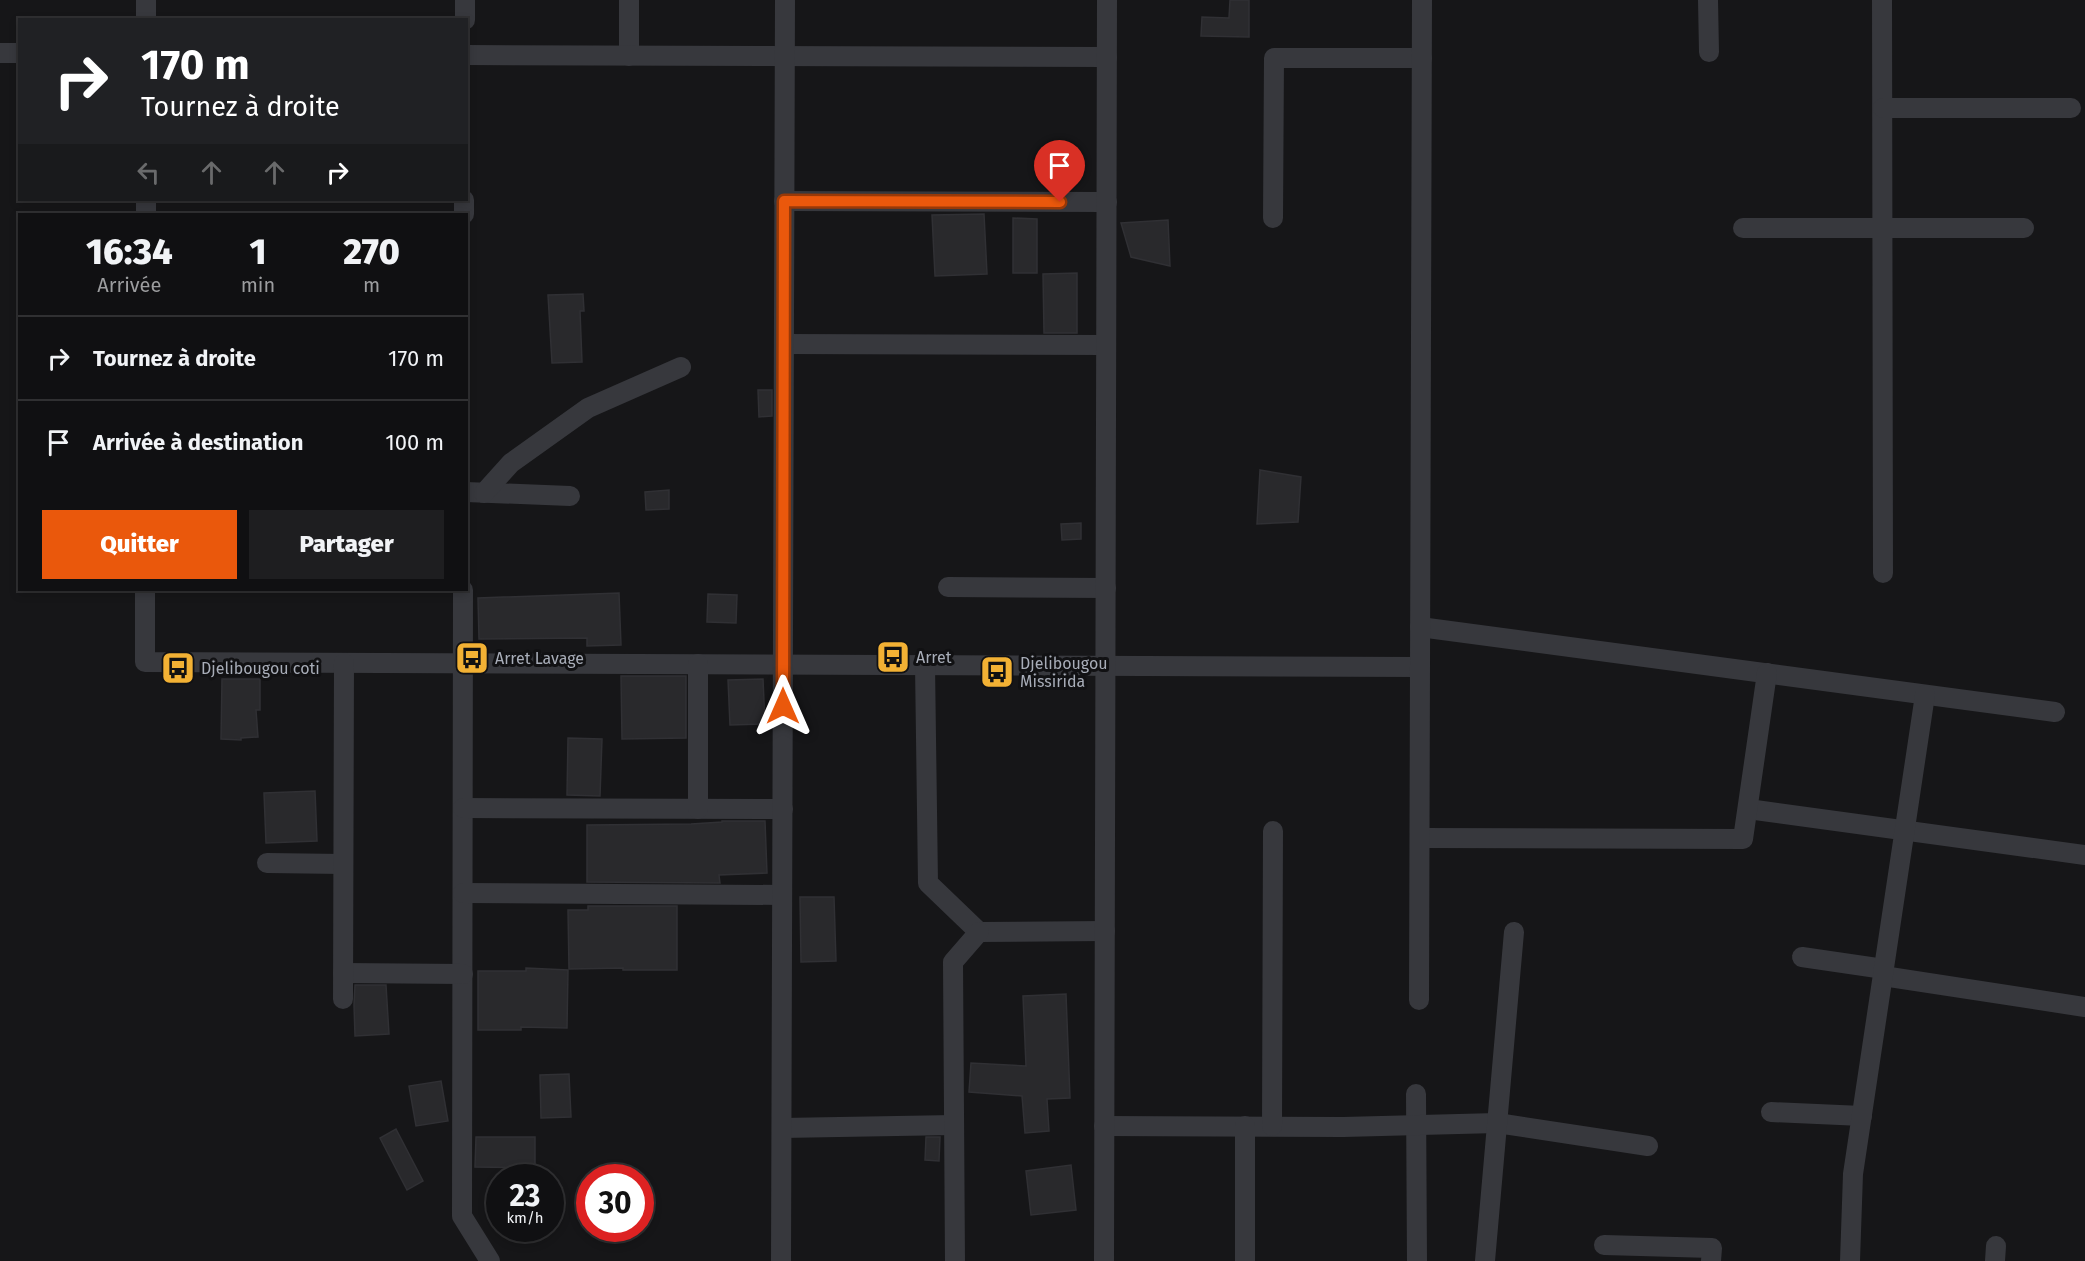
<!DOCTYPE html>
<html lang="fr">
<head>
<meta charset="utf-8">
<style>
	body { margin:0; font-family:"Fira Sans",sans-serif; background:#1e1e20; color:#f1f3f6; height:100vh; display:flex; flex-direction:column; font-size:22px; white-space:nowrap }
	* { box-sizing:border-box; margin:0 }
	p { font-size:20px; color:#9c9d9f }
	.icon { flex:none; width:33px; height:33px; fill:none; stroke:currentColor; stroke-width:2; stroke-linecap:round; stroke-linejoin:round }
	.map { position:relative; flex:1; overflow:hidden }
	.details { position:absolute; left:18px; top:213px; width:450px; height:378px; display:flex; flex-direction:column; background:#101012; border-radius:0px; box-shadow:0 3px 9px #0003,0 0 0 2px #303032 }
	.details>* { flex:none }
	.top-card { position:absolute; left:18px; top:18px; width:450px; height:183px; border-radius:0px; box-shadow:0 3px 9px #0003,0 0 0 2px #303032; background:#202124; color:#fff; overflow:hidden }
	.speed { position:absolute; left:486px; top:1164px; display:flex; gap:12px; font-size:30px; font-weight:700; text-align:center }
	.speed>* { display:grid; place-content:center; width:78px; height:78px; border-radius:50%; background:#101012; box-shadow:0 3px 9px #0003,0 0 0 2px #303032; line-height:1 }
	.speed small { font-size:15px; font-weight:400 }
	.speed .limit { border:9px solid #d22; background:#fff; color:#111 }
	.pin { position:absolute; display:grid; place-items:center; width:51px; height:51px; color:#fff; margin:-62px -26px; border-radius:50% 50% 50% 0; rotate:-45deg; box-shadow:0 0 6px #0007 }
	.pin .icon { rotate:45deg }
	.me { position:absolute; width:66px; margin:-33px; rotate:0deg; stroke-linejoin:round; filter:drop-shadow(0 0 4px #0008) }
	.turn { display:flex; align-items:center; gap:21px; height:126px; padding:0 24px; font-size:27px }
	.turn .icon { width:78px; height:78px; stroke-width:2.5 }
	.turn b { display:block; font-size:42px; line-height:51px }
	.lanes { display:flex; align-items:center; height:57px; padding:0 24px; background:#0003; justify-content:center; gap:30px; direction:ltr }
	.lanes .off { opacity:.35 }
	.eta { display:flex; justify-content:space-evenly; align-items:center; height:102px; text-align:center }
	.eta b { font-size:36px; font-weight:800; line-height:42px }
	.cta { display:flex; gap:12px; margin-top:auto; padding:12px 24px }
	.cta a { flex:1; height:69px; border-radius:0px; background:#ea580c; color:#fff; font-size:24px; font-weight:800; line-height:69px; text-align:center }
	.cta a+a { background:#1e1e20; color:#f1f3f6 }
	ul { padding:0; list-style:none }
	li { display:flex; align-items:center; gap:18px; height:84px; padding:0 24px; border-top:2px solid #303032 }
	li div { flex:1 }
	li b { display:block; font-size:22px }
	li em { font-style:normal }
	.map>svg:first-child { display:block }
	.building { fill:#29292c; stroke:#303034; stroke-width:1.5 }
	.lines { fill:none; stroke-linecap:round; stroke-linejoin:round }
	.street { stroke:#37383d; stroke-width:20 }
	.route-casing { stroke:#983908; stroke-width:15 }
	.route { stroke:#ea580c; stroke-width:10 }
	.labels { text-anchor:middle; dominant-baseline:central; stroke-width:6; stroke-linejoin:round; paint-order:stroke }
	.poi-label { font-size:16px; fill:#a8adb8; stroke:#111113; text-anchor:start }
</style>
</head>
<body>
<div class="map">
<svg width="2085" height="1261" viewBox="0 0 2085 1261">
	<rect width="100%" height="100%" fill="#161618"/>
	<g class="building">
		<path d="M1230 0H1249V37L1201 36 1202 17 1229 18Z"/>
		<path d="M984 214 987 274 935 276 932 215Z"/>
		<path d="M1013 218 1037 219V273H1013Z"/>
		<path d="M1168 220 1170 266 1131 257 1121 223Z"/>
		<path d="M1077 273V333H1044L1043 274Z"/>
		<path d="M583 294 584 311H580L582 362 552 363 548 295Z"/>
		<path d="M758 390H772V416L759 417Z"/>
		<path d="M1260 470 1301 477 1298 522 1257 524Z"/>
		<path d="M669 490V509L646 510 645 492Z"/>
		<path d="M1081 523V539L1062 540 1061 524Z"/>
		<path d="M619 593 621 645 587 646V638L479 639 478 598Z"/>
		<path d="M708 594 737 595 736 623 707 622Z"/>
		<path d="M621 676H686V738L622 739Z"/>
		<path d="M222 679H260V710H256L258 737 241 738V740L221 739Z"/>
		<path d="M763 679 765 724 730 725 728 680Z"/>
		<path d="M568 738 602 739 600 796 567 795Z"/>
		<path d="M315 791 317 841 266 843 264 793Z"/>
		<path d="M722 821H765L767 873 719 875 720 883 587 882V825L691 824 722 822Z"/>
		<path d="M800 897H834L836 961 801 962Z"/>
		<path d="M588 906H677V970H623V968L569 969 568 910H588Z"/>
		<path d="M526 968 568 970 567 1028 521 1027V1030H478V971H526Z"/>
		<path d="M355 985H386L389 1034 355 1036 354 1005Z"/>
		<path d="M1066 994 1070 1098 1047 1099 1049 1131 1025 1133 1022 1096 969 1092 971 1063 1026 1066 1023 996Z"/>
		<path d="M569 1074 571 1117 541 1118 540 1075Z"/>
		<path d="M441 1081 448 1121 416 1126 409 1086Z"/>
		<path d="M396 1129 423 1181 407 1190 380 1138Z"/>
		<path d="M476 1137H535V1168L475 1167Z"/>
		<path d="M926 1137H940L939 1161 925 1160Z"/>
		<path d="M1071 1165 1076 1210 1031 1215 1026 1171Z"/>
	</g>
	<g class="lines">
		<g class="street">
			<path d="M629 0V56"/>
			<path d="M1708 0 1709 52"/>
			<path d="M1882 0 1883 573"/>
			<path d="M146 20V0"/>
			<path d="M465 20V0"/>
			<path d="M0 53H20"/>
			<path d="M466 55 1107 57"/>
			<path d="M1883 108H2071"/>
			<path d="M784 201 1107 202"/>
			<path d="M146 214V200"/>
			<path d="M464 214V200"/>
			<path d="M1273 218 1274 58H1422"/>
			<path d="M1743 228H2024"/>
			<path d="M784 344 1106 345"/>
			<path d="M466 492 570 496"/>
			<path d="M484 493 511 463 588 408 681 367"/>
			<path d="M948 587 1106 588"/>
			<path d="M145 590V662L1420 667"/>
			<path d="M463 590 462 1216 490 1261"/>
			<path d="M1420 627 2055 712"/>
			<path d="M925 665 928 883 979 932 1105 931"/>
			<path d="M463 808 783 809"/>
			<path d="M698 809V664"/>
			<path d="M1748 809 2085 855"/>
			<path d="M1420 838 1743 839 1767 673"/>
			<path d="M267 863 343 864"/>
			<path d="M463 893 782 895"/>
			<path d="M1802 957 1884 969"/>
			<path d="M343 973 463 974"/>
			<path d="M1883 976 2085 1007"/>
			<path d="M343 999 344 663"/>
			<path d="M1419 1000 1422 0"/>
			<path d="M1416 1094 1417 1261"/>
			<path d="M1771 1112 1862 1116"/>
			<path d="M1104 1126 1343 1127 1497 1123 1648 1146"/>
			<path d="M1272 1126 1273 831"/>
			<path d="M782 1128 954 1125"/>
			<path d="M1604 1245 1712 1248 1711 1261"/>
			<path d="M781 1261 785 0"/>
			<path d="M955 1261 953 962 979 932"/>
			<path d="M1104 1261 1107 0"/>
			<path d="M1245 1261V1126"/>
			<path d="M1485 1261 1514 932"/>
			<path d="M1850 1261 1853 1174 1925 695"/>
			<path d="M1995 1261 1996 1246"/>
		</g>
	</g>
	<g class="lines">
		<defs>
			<path id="route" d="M783 706 784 201 1060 202"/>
		</defs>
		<use href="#route" class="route-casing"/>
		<use href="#route" class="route"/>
	</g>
	<defs>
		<symbol id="bus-square" viewBox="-11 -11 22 22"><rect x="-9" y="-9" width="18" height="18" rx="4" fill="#f2b134" stroke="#111113"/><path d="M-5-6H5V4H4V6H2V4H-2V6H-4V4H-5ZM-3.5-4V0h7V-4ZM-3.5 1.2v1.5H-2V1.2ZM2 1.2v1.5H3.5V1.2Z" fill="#111"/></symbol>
	</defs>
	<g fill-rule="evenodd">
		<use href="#bus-square" x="874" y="638" width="38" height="38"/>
		<use href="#bus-square" x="453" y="639" width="38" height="38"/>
		<use href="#bus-square" x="159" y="649" width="38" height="38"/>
		<use href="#bus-square" x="978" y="653" width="38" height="38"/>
	</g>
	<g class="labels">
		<g class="poi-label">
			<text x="916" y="657">Arret</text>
			<text x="495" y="658">Arret Lavage</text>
			<text x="1020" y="663">Djelibougou<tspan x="1020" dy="18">Missirida</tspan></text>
			<text x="201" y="668">Djelibougou coti</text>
		</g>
	</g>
</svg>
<div class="speed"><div>23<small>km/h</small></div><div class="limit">30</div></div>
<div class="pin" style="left:1060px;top:202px;background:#d93025"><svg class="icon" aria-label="arrive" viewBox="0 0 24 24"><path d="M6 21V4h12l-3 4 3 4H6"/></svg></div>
<svg class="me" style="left:783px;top:706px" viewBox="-20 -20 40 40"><path d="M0-17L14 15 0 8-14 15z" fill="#ea580c" stroke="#fff" stroke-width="4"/></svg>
<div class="top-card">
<div class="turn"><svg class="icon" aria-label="right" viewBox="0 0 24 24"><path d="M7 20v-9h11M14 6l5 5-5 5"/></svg><div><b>170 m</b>Tournez à droite</div></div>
<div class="lanes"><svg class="icon off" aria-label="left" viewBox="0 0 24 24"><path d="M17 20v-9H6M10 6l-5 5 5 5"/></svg><svg class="icon off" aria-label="ahead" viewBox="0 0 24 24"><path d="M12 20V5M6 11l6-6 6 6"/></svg><svg class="icon off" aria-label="ahead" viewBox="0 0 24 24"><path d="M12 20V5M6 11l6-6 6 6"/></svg><svg class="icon" aria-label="right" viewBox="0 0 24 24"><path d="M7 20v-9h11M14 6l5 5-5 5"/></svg></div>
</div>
<section class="details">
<div class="eta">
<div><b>16:34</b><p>Arrivée</p></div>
<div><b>1</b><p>min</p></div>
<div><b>270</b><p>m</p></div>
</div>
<ul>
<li><svg class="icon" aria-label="right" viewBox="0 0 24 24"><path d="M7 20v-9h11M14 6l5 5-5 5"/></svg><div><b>Tournez à droite</b></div><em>170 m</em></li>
<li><svg class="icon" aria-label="arrive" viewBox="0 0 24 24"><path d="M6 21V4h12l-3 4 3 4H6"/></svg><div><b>Arrivée à destination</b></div><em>100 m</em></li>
</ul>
<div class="cta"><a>Quitter</a><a>Partager</a></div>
</section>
</div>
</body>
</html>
